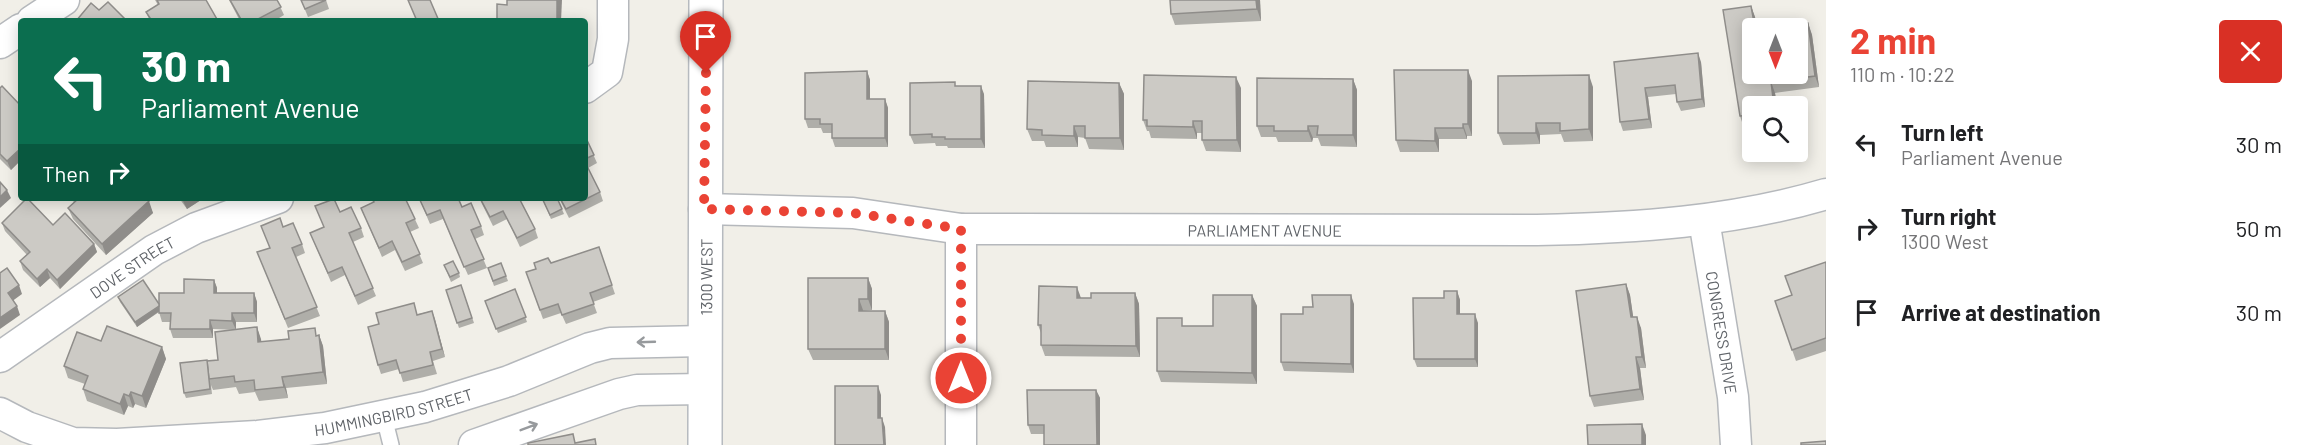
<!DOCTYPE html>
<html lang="en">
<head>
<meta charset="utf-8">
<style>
	body { margin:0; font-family:Barlow,sans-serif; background:#f6f6f6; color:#202124; height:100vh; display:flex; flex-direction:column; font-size:22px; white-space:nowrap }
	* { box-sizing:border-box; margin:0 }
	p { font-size:20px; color:#757577 }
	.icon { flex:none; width:33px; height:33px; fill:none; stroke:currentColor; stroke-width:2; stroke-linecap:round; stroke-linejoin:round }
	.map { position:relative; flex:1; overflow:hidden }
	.drawer { display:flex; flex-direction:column; background:#fff; width:480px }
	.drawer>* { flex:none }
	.guide { position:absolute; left:18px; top:18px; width:570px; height:183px; border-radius:6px; box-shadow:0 3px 15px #0003; background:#0b6e4f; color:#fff; overflow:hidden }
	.needle { width:39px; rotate:180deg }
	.controls { position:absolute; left:1742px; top:18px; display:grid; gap:12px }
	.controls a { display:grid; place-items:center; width:66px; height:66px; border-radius:6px; background:#fff; box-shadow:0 3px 15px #0003; font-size:30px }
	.pin { position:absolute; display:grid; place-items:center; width:51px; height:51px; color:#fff; margin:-62px -26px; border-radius:50% 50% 50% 0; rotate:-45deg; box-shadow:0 0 6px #0007 }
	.pin .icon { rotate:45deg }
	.me { position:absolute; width:66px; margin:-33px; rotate:0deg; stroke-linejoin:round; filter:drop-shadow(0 0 4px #0008) }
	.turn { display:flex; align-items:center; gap:21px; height:126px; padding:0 24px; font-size:27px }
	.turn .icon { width:78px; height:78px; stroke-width:2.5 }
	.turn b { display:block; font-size:42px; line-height:51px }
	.then { display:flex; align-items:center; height:57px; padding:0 24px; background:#0003; gap:12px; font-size:22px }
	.round { display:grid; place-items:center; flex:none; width:63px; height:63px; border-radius:6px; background:#f6f6f6 }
	.headline { display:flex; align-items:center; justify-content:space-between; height:102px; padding:0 24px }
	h1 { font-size:36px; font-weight:700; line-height:45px; color:#ea4335 }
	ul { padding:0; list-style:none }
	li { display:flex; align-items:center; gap:18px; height:84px; padding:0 24px }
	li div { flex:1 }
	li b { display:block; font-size:22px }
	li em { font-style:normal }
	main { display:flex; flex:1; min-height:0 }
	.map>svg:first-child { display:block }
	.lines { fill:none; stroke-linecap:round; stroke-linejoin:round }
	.lane-casing { stroke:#b5b8bc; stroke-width:18 }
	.street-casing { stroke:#b5b8bc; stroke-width:33 }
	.secondary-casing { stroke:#b6babf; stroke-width:36 }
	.lane { stroke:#fff; stroke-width:15 }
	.street { stroke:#fff; stroke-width:30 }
	.secondary { stroke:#fff; stroke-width:33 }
	.wall { fill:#afaea9 }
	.shaded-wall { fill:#8f8d8a }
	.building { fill:#cccac5; stroke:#8f8d8a; stroke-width:1.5 }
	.oneway { stroke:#979a9d }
	.route { stroke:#ea4335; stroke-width:10; stroke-dasharray:0 18 }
	.labels { text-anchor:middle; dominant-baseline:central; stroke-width:5; stroke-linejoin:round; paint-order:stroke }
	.street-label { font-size:16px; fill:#5f6368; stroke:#fff }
</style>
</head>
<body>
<main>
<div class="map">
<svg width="1826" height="445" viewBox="0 0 1826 445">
	<rect width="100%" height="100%" fill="#f1efe8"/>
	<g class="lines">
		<defs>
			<path id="lane" d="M384 417 391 445"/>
			<g id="street">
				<path d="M32 21 64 0"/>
				<path d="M0 43 21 29"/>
				<path d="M585 88 607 72 613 39V0"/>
				<path id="s1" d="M704 209 853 213 961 229 1537 230C1635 228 1732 222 1826 194"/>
				<path id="s2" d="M1704 220 1733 397 1736 445"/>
				<path d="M961 229V445"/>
				<path id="s3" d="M0 357 154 250 196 228 278 198"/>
				<path id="s4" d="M0 413 27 427 73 443 117 444 258 436 325 428 425 407 509 381 590 348 610 343 704 341"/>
				<path d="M474 445 619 394 637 390 705 389"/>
			</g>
			<g id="secondary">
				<path id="s5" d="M705 445 706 0"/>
			</g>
		</defs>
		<use href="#lane" class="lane-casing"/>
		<use href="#street" class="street-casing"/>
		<use href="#secondary" class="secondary-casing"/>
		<use href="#lane" class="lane"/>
		<use href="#street" class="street"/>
		<use href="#secondary" class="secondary"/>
	</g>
	<g class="wall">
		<path d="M155 0H206L218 21H150L146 12 158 5Z"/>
		<path d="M229 0H277L284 15 274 21H240Z"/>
		<path d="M301 0H326L329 9 308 17Z"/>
		<path d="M1170 0H1260L1261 21 1175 25 1171 14Z"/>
		<path d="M1751 6 1755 17 1757 28H1752V74L1808 23 1812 35 1819 87 1775 93 1777 106H1752V127L1744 128 1740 116Z"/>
		<path d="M1614 62H1701L1705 107 1681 111 1677 102 1676 94 1648 97 1652 128 1623 131 1620 122Z"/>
		<path d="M867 71 870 80V99H885L888 108V147H835L832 138V133H823L821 128H808L805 119Z"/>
		<path d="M1353 79 1357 90V147L1321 146 1318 138H1313L1312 142H1278L1276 137H1261L1257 126Z"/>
		<path d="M1472 81V136H1467V139H1439V152H1400L1396 140Z"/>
		<path d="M1119 83 1124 94V150L1089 149 1085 138 1078 137V147H1046L1044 141H1032L1027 129Z"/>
		<path d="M956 86 984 94 985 148H948L947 146H936L935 143 914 144 910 135Z"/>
		<path d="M1593 87V141L1564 142 1561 134 1540 135V144L1503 145 1498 133Z"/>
		<path d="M0 88 21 106V160L11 170 0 159Z"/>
		<path d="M1241 88V152L1206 151 1202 140V133H1197V139L1151 138 1149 131H1147L1143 120Z"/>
		<path d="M585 136 597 163 588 168 600 192 603 201 569 218 559 198H585Z"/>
		<path d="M70 198H146L153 213 106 255 73 219 68 208 74 202Z"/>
		<path d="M179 198H204L187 209Z"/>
		<path d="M371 198H405L419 228 410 232 423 263 405 271 395 250 382 257 361 208 373 202Z"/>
		<path d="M419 198H458L462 207 481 226 484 235 475 239 487 268 468 275 443 219 430 224Z"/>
		<path d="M479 198H519L535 229 538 238 520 247 507 219 493 226Z"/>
		<path d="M542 198H557L564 214 551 219Z"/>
		<path d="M315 206 340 212 361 228 364 237 353 242 376 296 358 305 345 275 331 282 310 233 324 227Z"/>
		<path d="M2 223 53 225 94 244 97 252 60 289 50 278 40 287 23 270 20 261 27 255 5 231Z"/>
		<path d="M283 227 302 244 305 253 296 257 320 316 288 328 261 261Z"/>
		<path d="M599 247 615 294 593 302 597 313 566 324 561 313 543 319 526 272Z"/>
		<path d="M1826 262V351L1796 361 1775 301 1792 295Z"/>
		<path d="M501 263 508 281 494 286 488 268Z"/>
		<path d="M444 265 459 273 460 277 451 282Z"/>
		<path d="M868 278 872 289V310L863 311H885L889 322V360H813L808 349Z"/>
		<path d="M214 280 217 288V293H254L257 302V322H236V330L257 327 261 342 319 335 323 346 327 384 286 388 288 398 259 401 255 392 239 394 236 387 213 390 211 385 212 394 186 398 184 393 207 361 218 360 235 330 213 329V338H173L170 329V322H162L159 312 137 327 120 302 118 297 159 304Z"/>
		<path d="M1626 284 1630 295 1633 317 1641 328 1646 368H1640L1644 400 1594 407 1590 396Z"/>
		<path d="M461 285 474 323 459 328 446 290Z"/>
		<path d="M515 289 527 322 498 333 485 301Z"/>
		<path d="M1457 291 1460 300V314L1478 323V367H1417L1414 359 1444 298Z"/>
		<path d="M1135 293 1139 304 1140 357 1045 356 1041 345V333L1038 325 1081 298H1091Z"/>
		<path d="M1252 295 1257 306V384L1161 382 1157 371 1185 326H1213Z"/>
		<path d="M1354 304V373L1284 371 1281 362 1303 314 1313 307Z"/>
		<path d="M432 311 445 357 433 361 437 374 403 382 399 369 381 374 378 365 418 314Z"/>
		<path d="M101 341 162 347 166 359 146 408 135 404 133 408 128 406 124 415 87 401 83 389 85 384 68 378 64 366Z"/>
		<path d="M1096 390 1100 398 1044 434H1031L1028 425Z"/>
	</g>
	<g class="shaded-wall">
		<path d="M557 0H562L561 21H557Z"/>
		<path d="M1256 0H1260L1261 21 1257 9Z"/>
		<path d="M1751 6 1755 17 1757 28H1755Z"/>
		<path d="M1808 23 1812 35 1819 87 1815 76Z"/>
		<path d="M1698 53 1701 62 1705 107 1702 99Z"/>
		<path d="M1468 70 1472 81V136L1468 124Z"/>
		<path d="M867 71 870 80V108L867 99Z"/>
		<path d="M1589 75 1593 87V141L1589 129Z"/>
		<path d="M1236 77 1241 88V152L1237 140Z"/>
		<path d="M1353 79 1357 90V147L1353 135Z"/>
		<path d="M1771 82 1775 93 1777 106H1774Z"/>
		<path d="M1119 83 1124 94V150L1120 138Z"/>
		<path d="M981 86 984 94 985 148 981 139Z"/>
		<path d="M1645 88 1648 97 1652 128 1649 119Z"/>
		<path d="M885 99 888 108V147L885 138Z"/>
		<path d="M1193 121 1197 133V139L1193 127Z"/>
		<path d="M1536 123 1540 135V144L1536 133Z"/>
		<path d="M1463 124 1467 136V139L1463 128Z"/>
		<path d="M1074 126 1078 137V147L1074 136Z"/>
		<path d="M1308 126 1313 138 1312 142 1308 131Z"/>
		<path d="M1435 128 1439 139V152L1435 141Z"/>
		<path d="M19 150 21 156V160L11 170 7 161Z"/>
		<path d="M7 190 11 198 0 208V197Z"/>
		<path d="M187 198H204L187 209 183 201Z"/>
		<path d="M149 201 153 213 106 255 102 244Z"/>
		<path d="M94 244 97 252 60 289 57 280Z"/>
		<path d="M47 269 50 278 40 287 37 279Z"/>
		<path d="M868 278 872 289V310L868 299Z"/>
		<path d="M214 280 217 288V302L214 293Z"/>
		<path d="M1626 284 1630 295 1635 329 1631 317Z"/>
		<path d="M19 285 22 294 11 302 8 293Z"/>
		<path d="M1077 287 1081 298H1077Z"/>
		<path d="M1457 291 1460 300V323L1457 314Z"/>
		<path d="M254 293 257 302V322L254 313Z"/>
		<path d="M1135 293 1139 304 1140 357 1136 346Z"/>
		<path d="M1252 295 1257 306V384L1252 373Z"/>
		<path d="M1351 295 1354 304V373L1351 364Z"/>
		<path d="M859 299 863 310V322L859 311Z"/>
		<path d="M17 306 20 315 0 329V318Z"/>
		<path d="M160 306 161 310 137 327 135 322Z"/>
		<path d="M432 311 435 319 445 357 442 349Z"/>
		<path d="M885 311 889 322V360L885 349Z"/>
		<path d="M232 313 236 322V330L232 321Z"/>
		<path d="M1475 314 1478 323V367L1475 359Z"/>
		<path d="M1637 317 1641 328 1646 368 1642 357Z"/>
		<path d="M210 320 213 329V338L210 329Z"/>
		<path d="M257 327 261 339 263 354 258 342Z"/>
		<path d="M319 335 323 346 327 384 323 372Z"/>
		<path d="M162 347 166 359 146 408 142 396Z"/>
		<path d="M1636 357 1640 368 1644 400 1640 389Z"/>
		<path d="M282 377 286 388 288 398 284 387Z"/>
		<path d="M878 386 881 395V427L878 418Z"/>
		<path d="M1096 390 1100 398V445H1097Z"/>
		<path d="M131 392 135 404 133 408 129 396Z"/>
		<path d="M124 394 128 406 124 415 120 404Z"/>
		<path d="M882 418 885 427 886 445H884Z"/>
		<path d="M1642 424 1646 435V445H1642Z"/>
	</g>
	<g class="building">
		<path d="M157 0H206L218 21H152L146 12 159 4Z"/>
		<path d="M230 0H277L281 7 254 21H242Z"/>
		<path d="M301 0H326L305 9Z"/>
		<path d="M408 0H430L439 21H417Z"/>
		<path d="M507 0H557V21H497V4L507 5Z"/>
		<path d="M1170 0H1256L1257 9 1171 14Z"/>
		<path d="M108 2 127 21H76L91 3 99 10Z"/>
		<path d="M1751 6 1755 28H1752V74H1797V28H1771L1808 23 1815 76 1771 82 1774 106H1752V115L1740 116 1723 10Z"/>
		<path d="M1698 53 1702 99 1677 102 1675 85 1645 88 1649 119 1620 122 1614 62Z"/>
		<path d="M1394 70H1468V124H1463V128H1435V141L1396 140Z"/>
		<path d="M867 71V99H885V138H832V124H820V119H805V73Z"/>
		<path d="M1144 75 1236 77 1237 140H1202V121H1193V127L1147 126V120H1143Z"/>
		<path d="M1589 75V129L1560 131V123H1536V133H1498V76Z"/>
		<path d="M1257 78 1353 79V135H1317L1318 126H1308V131H1274V126H1257Z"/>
		<path d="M1028 81 1119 83 1120 138H1085V126H1074V136L1042 135V130L1027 129Z"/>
		<path d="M955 82V86H981V139H945V137H932V134L910 135V83Z"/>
		<path d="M2 86 21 106V153L19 150 7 161 0 154V88Z"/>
		<path d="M585 136 594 155 585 159Z"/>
		<path d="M585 162 600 192 566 209 560 198H585Z"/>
		<path d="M0 182 7 190 0 197Z"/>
		<path d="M27 198 53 225 65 213 94 244 57 280 47 269 37 279 20 261 30 252 2 223Z"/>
		<path d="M77 198H146L149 201 102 244 68 208 78 199Z"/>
		<path d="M372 198H405L415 219 406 223 420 254 402 262 392 241 379 248 361 208 374 202Z"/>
		<path d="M419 198H458L462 207 471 203 481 226 471 230 484 259 464 267 440 210 427 215Z"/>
		<path d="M480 198H519L535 229 517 238 503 211 490 217Z"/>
		<path d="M542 198H557L562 209 550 215Z"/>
		<path d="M334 199 340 212 351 207 361 228 349 233 373 288 355 296 342 267 328 273 310 233 324 227 315 206Z"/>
		<path d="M280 218 283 227 293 223 302 244 292 248 317 307 285 319 257 252 270 248 261 226Z"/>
		<path d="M599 247 612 285 590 293 594 304 562 315 558 304 540 310 526 272 536 269 534 263 548 258 551 263Z"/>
		<path d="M453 261 459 273 450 277 444 265Z"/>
		<path d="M1826 262V338L1792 350 1775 301 1792 295 1785 276Z"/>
		<path d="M501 263 506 276 493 281 488 268Z"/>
		<path d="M7 268 19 285 8 293 17 306 0 318V273Z"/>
		<path d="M808 278H868V299H859V311H885V349H808Z"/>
		<path d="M184 279 214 280V293H254V313H232V321L210 320V329H170L171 313H159V293H184Z"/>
		<path d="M143 280 159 304V306L135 322 118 297Z"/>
		<path d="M1626 284 1631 317H1637L1642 357H1636L1640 389 1590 396 1576 291Z"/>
		<path d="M461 285 472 318 457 323 446 290Z"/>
		<path d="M1039 286 1077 287V298H1091V293H1135L1136 346 1041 345V325H1038Z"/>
		<path d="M515 289 526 317 496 329 485 301Z"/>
		<path d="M1444 291H1457V314H1475V359H1414L1413 298H1444Z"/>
		<path d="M1213 295H1252V373L1157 371V318H1182V326H1213Z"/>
		<path d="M1312 295H1351V364L1281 362V314H1303V307H1313Z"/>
		<path d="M414 303 417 315 432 311 442 349 430 352 433 365 400 373 396 360 378 365 368 327 379 324 376 313Z"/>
		<path d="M107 326 162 347 142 396 131 392 129 396 124 394 120 404 83 389 88 376 64 366 77 332 101 341Z"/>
		<path d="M257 327 258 342 289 339 288 331 315 328 316 336 319 335 323 372 282 377 284 387 255 390 254 380 235 382 234 376 209 379 207 361 218 360 215 332Z"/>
		<path d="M207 360 210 389 184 393 180 363Z"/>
		<path d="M835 386H878V418H882L884 445H835Z"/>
		<path d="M1027 390H1096L1097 445H1044V425H1028Z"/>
		<path d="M1642 424V445H1588L1587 425Z"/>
		<path d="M573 434 575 443 595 439 596 445H528V443Z"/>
		<path d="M1826 441V445H1801V443Z"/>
	</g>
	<defs><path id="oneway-shaft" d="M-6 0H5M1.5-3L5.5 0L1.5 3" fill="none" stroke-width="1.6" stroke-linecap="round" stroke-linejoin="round" transform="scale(1.5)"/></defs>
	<g class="oneway">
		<use href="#oneway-shaft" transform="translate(646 342) rotate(178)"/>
		<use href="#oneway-shaft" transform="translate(529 427) rotate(-21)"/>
	</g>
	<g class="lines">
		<path class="route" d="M706 73 704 209 853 213 961 229V378"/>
	</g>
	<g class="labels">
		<g class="street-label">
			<text stroke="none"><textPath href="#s1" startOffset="562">PARLIAMENT AVENUE</textPath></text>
			<text stroke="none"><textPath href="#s3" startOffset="160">DOVE STREET</textPath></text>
			<text stroke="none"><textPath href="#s5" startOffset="168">1300 WEST</textPath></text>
			<text stroke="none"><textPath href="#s2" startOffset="114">CONGRESS DRIVE</textPath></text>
			<text stroke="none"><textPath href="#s4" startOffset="402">HUMMINGBIRD STREET</textPath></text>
		</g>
	</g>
</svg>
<div class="controls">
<a><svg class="needle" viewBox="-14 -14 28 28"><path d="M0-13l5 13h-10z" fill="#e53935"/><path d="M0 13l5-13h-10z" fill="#757577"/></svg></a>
<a><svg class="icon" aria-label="search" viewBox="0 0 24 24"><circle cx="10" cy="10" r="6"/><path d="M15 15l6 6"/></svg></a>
</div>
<div class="pin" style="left:706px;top:73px;background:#d93025"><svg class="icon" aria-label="arrive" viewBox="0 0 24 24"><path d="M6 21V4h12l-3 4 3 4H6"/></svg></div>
<svg class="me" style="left:961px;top:378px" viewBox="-20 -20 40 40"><circle r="17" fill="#ea4335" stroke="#fff" stroke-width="3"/><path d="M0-11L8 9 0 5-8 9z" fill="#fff"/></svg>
<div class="guide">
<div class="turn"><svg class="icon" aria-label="left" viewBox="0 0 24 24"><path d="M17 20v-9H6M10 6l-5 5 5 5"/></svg><div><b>30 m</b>Parliament Avenue</div></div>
<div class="then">Then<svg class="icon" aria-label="right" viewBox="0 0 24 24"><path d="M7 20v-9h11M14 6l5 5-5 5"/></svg></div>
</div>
</div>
<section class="drawer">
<div class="headline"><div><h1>2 min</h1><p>110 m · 10:22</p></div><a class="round" style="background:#d93025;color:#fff"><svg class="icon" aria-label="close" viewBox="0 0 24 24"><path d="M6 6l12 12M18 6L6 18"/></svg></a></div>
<ul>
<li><svg class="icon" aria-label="left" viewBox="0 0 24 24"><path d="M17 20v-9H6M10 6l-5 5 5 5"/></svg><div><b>Turn left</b><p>Parliament Avenue</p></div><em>30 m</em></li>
<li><svg class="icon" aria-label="right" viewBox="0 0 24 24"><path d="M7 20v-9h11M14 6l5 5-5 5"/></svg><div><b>Turn right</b><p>1300 West</p></div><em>50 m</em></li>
<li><svg class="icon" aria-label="arrive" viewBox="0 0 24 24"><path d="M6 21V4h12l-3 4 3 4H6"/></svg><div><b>Arrive at destination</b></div><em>30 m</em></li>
</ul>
</section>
</main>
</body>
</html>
